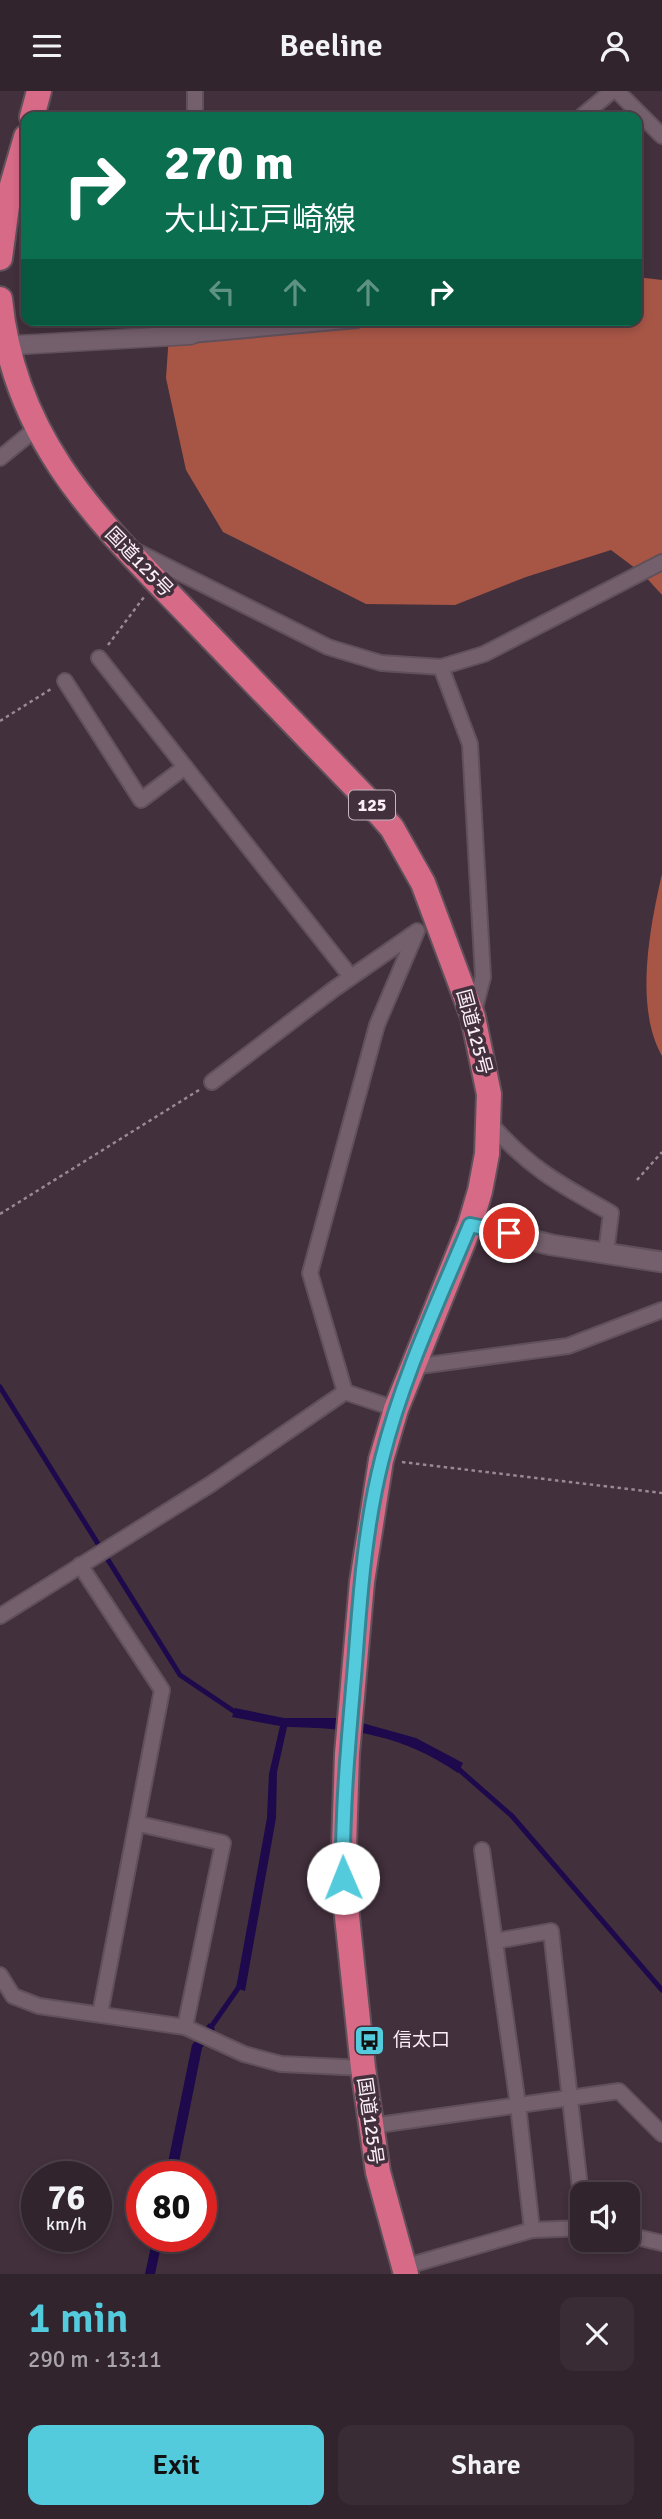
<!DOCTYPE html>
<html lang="en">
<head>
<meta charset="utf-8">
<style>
	body { margin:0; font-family:Signika,"Noto Sans JP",sans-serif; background:#3a2c35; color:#f1f3f6; height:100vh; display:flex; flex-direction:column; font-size:26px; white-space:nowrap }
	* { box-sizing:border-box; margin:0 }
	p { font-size:23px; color:#a8a4aa }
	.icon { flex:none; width:38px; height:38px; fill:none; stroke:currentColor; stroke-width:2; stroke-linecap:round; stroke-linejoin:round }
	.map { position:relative; height:2183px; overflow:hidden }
	.panel { display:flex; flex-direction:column; background:#32242d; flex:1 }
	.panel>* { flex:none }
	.guide { position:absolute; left:21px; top:21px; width:621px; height:214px; border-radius:14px; box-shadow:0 4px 10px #0003,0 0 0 2px #4d4149; background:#0b6e4f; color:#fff; overflow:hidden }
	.controls { position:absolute; left:570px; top:2091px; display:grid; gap:14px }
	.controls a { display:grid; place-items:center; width:70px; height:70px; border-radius:14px; background:#32242d; box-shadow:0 4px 10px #0003,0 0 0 2px #4d4149; font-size:35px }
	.speed { position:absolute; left:21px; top:2070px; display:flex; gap:14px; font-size:35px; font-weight:700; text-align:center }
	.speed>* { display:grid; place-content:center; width:91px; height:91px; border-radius:50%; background:#32242d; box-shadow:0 4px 10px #0003,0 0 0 2px #4d4149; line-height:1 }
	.speed small { font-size:18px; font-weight:400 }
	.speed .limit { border:10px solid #d22; background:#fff; color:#111 }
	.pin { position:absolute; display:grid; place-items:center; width:60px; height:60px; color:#fff; margin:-30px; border:4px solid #fff; border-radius:50%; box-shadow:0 2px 7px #0007 }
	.me { position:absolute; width:77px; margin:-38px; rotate:359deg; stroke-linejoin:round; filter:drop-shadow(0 0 5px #0008) }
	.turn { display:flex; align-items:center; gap:24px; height:147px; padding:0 28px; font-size:32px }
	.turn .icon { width:91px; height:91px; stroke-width:2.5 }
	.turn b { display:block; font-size:49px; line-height:60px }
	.lanes { display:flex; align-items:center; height:66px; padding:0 28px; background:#0003; justify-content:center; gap:35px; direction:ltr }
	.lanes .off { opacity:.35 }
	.round { display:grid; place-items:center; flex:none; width:74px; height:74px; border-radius:14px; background:#3a2c35 }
	.summary { display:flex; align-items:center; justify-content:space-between; height:119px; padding:0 28px }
	h1 { font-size:42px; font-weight:600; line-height:52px; color:#54cadd }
	.cta { display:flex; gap:14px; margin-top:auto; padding:14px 28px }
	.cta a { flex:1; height:80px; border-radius:14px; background:#54cadd; color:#111; font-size:28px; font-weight:600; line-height:80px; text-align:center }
	.cta a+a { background:#3a2c35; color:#f1f3f6 }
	header { display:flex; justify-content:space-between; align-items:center; height:91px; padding:0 28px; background:#32242d; font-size:32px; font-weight:600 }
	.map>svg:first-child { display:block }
	.forest { fill:#a75646 }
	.water { fill:#1d094b }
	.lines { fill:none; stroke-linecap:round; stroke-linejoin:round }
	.stream { stroke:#1d094b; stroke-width:5 }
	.minor-casing { stroke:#60505a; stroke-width:18 }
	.tertiary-casing { stroke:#60505a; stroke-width:21 }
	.secondary-casing { stroke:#60505a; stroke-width:23 }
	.trunk-casing { stroke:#60505a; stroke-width:28 }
	.path { stroke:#988993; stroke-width:2.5; stroke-dasharray:3.5 3.5; stroke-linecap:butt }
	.minor { stroke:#745f6c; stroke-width:14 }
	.tertiary { stroke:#745f6c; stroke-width:18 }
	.secondary { stroke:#745f6c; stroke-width:19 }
	.trunk { stroke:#d76a87; stroke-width:24 }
	.route-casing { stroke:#378390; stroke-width:18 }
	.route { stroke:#54cadd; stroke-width:12 }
	.labels { text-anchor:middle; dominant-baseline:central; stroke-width:7; stroke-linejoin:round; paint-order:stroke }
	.shield { fill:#42303c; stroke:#c4b5be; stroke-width:2 }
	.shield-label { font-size:18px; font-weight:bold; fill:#fbeef6 }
	.street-label { font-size:19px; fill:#fbeef6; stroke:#42303c }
	.poi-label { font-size:19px; fill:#fbeef6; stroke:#42303c; text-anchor:start }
</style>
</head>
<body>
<header><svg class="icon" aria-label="menu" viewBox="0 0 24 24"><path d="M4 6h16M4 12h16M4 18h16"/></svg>Beeline<svg class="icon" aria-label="person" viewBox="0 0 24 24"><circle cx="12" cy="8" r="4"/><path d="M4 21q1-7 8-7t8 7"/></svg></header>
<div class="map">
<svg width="662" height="2183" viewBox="0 0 662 2183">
	<rect width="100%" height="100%" fill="#42303c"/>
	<g class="forest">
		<path d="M637 186 662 189V504L643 483 611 459 526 486 455 514 366 513 223 441 186 379 166 287 170 229H637Z"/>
		<path d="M662 783V965C634 916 650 835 662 783Z"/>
	</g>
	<g class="water">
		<path d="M235 1617 284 1627H344L416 1647 463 1672 458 1682C403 1644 353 1637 287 1636L277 1681 276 1727 245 1900 236 1897 267 1727 269 1683 280 1635 232 1626Z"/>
		<path d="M209 1932 215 1938 202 1957 176 2086H165L192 1954Z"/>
		<path d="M153 2146H163L155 2183H145Z"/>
	</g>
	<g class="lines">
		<g class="stream">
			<path d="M0 1296 180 1584 238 1623"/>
			<path d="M455 1675 512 1725 662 1899"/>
			<path d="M209 1939 241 1893"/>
		</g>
		<defs>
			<g id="minor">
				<path d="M617 0 662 45"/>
				<path d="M195 26V0"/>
				<path d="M581 26 612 0"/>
				<path d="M192 229 191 244 357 229"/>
				<path d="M0 367 38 336"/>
				<path d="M136 460 328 556 381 572 441 576 484 563 662 471"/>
				<path d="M99 567 351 886"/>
				<path d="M441 576 470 653 483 886 474 921"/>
				<path d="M65 590 141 709 185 676"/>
				<path d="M212 991 334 898 416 841"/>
				<path d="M489 1031C529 1077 559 1093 611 1122L606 1162"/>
				<path d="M412 1276 568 1255 662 1219"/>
				<path d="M345 1301 310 1182 377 934 417 840"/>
				<path d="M80 1474 162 1599 100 1923"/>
				<path d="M0 1525 211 1393 345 1301 396 1318"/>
				<path d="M139 1733 223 1752 185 1936"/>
				<path d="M482 1759 518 2014 532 2139"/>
				<path d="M496 1850 551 1840 583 2123"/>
				<path d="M0 1884 13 1905 39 1915 185 1936 244 1963 281 1973 363 1977"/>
				<path d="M371 2035 619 2000 662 2043"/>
				<path d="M628 2144 662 2152"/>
				<path d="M404 2176 532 2139 583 2137"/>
			</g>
			<path id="tertiary" d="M0 255 191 244"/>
			<path id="secondary" d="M470 1134 552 1154 662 1171"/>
			<g id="trunk">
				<path d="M32 26 39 0"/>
				<path d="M0 167 8 108 26 46"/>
				<path d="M0 208C14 353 103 434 197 532 252 589 308 647 363 704L392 737 423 792 473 926 489 1003 487 1063 480 1100 470 1134 396 1318 381 1369 362 1491 347 1663 343 1787 363 1977 378 2081 406 2183"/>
			</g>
		</defs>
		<use href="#minor" class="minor-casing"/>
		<use href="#tertiary" class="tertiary-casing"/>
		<use href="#secondary" class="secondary-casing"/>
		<use href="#trunk" class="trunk-casing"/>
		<g class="path">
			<path d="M108 554 144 506"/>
			<path d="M0 630 51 598"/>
			<path d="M637 1089 662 1061"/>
			<path d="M0 1123 199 999"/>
			<path d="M402 1371 662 1402"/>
		</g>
		<use href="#minor" class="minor"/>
		<use href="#tertiary" class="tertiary"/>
		<use href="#secondary" class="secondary"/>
		<use href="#trunk" class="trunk"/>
	</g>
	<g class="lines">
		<defs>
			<path id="route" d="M343 1787C342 1715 349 1645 355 1574 360 1505 365 1435 382 1368 402 1287 438 1211 470 1134L509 1142"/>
		</defs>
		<use href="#route" class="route-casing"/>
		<use href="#route" class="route"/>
	</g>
	<defs>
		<symbol id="bus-square" viewBox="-11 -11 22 22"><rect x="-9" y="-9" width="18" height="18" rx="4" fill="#54cadd" stroke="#42303c"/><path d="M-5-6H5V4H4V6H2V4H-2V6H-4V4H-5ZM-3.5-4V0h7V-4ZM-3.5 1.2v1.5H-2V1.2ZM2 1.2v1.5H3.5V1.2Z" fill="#111"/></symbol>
	</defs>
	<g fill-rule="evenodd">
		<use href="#bus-square" x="352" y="1932" width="35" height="35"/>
	</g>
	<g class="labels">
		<rect class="shield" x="349" y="699.5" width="46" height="29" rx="5"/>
		<g class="shield-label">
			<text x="372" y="714">125</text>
		</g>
		<g class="street-label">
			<text transform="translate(139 471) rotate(46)">国道125号</text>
			<text transform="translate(474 941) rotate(75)">国道125号</text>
			<text transform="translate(370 2030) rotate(82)">国道125号</text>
		</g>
		<g class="poi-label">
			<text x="393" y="1949">信太口</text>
		</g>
	</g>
</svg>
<div class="controls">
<a><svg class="icon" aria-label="sound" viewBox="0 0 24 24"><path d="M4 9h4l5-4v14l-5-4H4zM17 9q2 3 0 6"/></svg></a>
</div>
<div class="speed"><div>76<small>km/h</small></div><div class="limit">80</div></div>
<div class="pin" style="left:509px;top:1142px;background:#d93025"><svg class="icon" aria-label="arrive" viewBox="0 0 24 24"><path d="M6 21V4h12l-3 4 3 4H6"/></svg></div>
<svg class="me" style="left:343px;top:1787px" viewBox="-20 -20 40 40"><circle r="19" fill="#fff"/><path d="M0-13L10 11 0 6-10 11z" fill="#54cadd"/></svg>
<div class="guide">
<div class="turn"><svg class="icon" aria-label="right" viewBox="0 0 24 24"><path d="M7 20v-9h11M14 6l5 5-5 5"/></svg><div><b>270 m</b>大山江戸崎線</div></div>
<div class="lanes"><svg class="icon off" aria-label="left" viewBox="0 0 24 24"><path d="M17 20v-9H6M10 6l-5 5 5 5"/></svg><svg class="icon off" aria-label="ahead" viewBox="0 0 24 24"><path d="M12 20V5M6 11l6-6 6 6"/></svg><svg class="icon off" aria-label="ahead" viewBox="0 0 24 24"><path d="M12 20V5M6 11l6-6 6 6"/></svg><svg class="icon" aria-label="right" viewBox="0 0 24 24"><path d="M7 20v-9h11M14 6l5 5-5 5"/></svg></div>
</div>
</div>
<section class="panel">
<div class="summary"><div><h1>1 min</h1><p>290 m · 13:11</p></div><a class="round"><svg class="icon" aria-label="close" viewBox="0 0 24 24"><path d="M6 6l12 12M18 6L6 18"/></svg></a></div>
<div class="cta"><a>Exit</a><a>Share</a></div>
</section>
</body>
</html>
